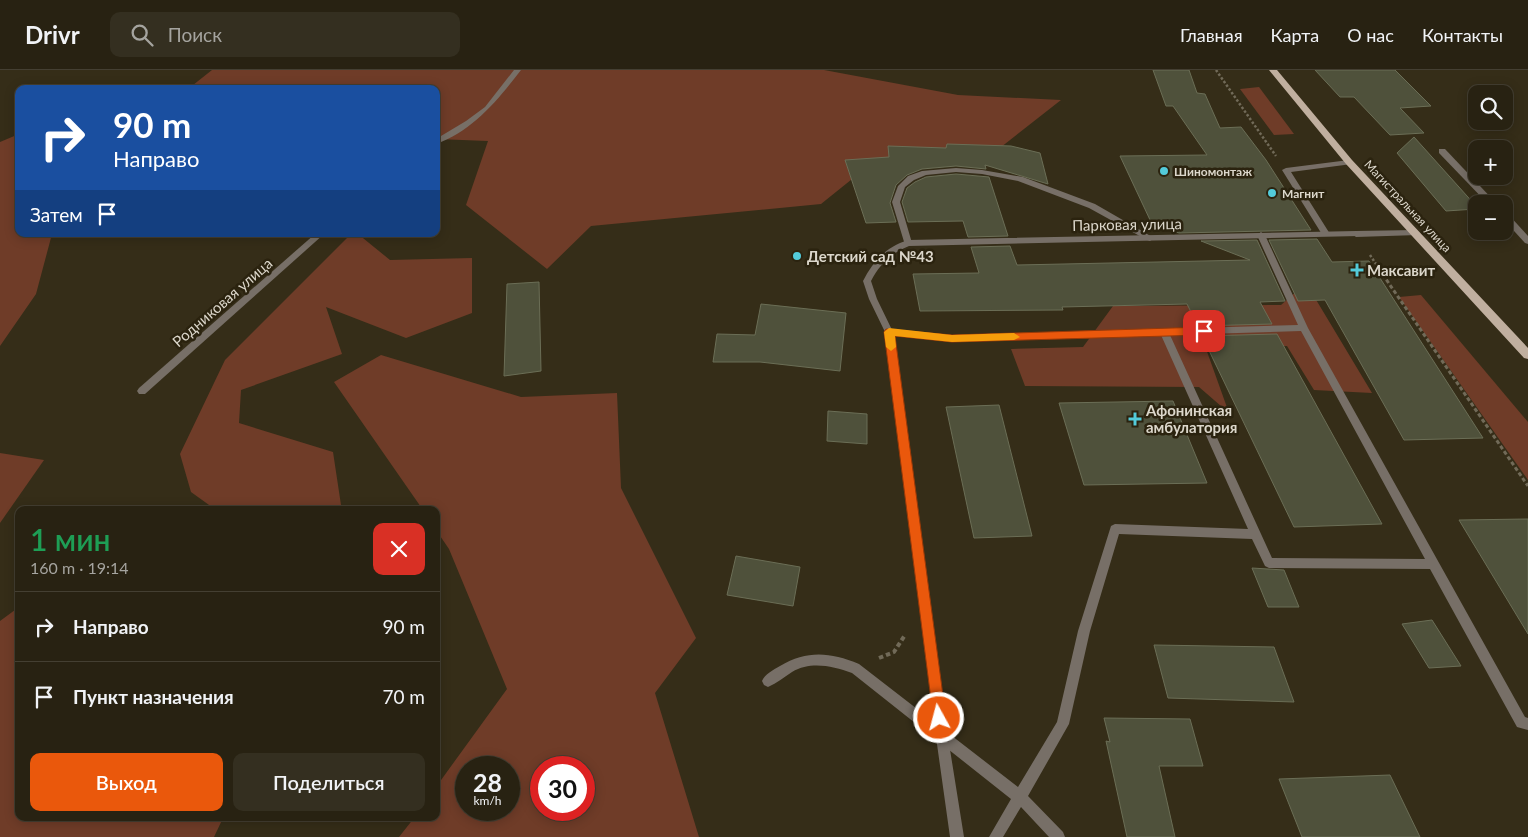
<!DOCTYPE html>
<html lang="ru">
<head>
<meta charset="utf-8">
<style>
	body { margin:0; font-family:Lato,sans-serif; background:#342f20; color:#f1f3f6; height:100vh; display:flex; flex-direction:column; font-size:19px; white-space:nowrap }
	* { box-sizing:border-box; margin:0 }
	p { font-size:16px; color:#a5a49f }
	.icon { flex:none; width:28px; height:28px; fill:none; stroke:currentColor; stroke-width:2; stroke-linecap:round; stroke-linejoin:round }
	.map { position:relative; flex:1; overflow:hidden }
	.drawer { position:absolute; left:15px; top:436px; width:425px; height:315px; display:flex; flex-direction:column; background:#282212; border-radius:10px; box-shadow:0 2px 12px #0003,0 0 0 1px #443f32 }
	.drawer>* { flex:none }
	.hud { position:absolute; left:15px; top:15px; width:425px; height:152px; border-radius:10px; box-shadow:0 2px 12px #0003,0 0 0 1px #443f32; background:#1a4fa0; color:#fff; overflow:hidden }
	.controls { position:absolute; left:1468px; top:15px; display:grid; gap:10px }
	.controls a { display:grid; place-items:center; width:45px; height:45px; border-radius:10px; background:#282212; box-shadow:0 2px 12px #0003,0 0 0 1px #443f32; font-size:25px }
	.speed { position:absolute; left:455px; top:686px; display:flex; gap:10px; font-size:25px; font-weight:700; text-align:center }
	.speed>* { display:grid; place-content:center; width:65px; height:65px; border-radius:50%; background:#282212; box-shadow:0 2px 12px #0003,0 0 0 1px #443f32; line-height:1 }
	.speed small { font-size:12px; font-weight:400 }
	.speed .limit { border:8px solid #d22; background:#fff; color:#111 }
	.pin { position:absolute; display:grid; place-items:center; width:42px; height:42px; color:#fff; margin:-21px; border-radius:10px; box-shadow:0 2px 8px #0006 }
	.me { position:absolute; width:55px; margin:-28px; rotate:353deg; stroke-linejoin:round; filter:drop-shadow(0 0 4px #0008) }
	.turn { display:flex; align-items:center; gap:18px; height:105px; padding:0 15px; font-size:22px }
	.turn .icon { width:65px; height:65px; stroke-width:2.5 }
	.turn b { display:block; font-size:35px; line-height:42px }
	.then { display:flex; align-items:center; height:48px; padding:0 15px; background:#0003; gap:10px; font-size:19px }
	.round { display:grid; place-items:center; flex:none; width:52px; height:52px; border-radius:10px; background:#342f20 }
	.head { display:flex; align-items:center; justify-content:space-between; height:85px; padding:0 15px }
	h1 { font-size:30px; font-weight:600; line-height:38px; color:#1e9e55 }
	.action { display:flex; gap:10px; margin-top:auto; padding:10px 15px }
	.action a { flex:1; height:58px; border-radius:10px; background:#ea580c; color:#fff; font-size:20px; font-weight:600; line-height:58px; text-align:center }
	.action a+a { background:#342f20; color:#f1f3f6 }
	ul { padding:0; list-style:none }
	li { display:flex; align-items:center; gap:15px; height:70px; padding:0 15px; border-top:1px solid #443f32 }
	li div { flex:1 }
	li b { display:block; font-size:19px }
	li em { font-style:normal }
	header { display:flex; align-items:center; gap:30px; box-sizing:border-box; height:70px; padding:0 25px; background:#282212; border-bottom:1px solid #443f32 }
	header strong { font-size:24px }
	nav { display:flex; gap:28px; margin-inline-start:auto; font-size:18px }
	.search { width:350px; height:45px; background:#342f20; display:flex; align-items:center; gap:12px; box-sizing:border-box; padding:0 18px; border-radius:10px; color:#a5a49f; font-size:19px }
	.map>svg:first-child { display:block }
	.green { fill:#6f3c28; fill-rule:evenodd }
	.building { fill:#4f513b; stroke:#6b6e56 }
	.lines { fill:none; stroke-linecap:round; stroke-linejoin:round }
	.path-far2 { stroke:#716a58; stroke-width:2.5; stroke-dasharray:2.5 2; stroke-linecap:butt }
	.path-far1 { stroke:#716a58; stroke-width:3; stroke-dasharray:4 2.5; stroke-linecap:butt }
	.path { stroke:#716a58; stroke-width:4; stroke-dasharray:4.5 3; stroke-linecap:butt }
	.lane { fill:#776f67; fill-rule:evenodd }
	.street { fill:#776f67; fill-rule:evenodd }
	.primary { fill:#c0af9f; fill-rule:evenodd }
	.route { fill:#ea580c; stroke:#983908 }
	.slow { fill:#f59e0b }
	.poi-dot { fill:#53cbda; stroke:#2b230f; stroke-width:2 }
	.labels { text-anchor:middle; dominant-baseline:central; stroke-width:5; stroke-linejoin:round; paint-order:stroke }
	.far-poi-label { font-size:12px; font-weight:bold; fill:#dcd7cb; stroke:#2b230f; text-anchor:start }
	.far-street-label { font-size:12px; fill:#dcd7cb; stroke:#2b230f }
	.street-label { font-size:15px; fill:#dcd7cb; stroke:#2b230f }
	.poi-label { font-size:15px; font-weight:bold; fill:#dcd7cb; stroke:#2b230f; text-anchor:start }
</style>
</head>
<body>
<header>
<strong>Drivr</strong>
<div class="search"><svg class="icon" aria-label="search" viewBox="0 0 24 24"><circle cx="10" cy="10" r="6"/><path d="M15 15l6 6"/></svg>Поиск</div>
<nav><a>Главная</a><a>Карта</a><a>О нас</a><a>Контакты</a></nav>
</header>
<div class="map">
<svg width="1528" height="767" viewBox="0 0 1528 767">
	<rect width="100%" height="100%" fill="#352d18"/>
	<g class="green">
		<path d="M212 0H824L958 25 1061 30 996 81 877 89 821 134 591 156 547 199 466 135 488 71 436 69V19H188Z"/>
		<path d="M1259 17 1294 64 1274 65 1240 19Z"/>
		<path d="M19 64V164H52L36 224 0 276V72Z"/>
		<path d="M351 164H358L390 190 472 188V243L406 268 326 237 342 284 241 320 239 353 333 382 341 435 348 440H216L191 422 180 384 225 290Z"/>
		<path d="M1306 213 1372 323 1314 320 1287 276H1205L1229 343 1199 317 1025 316 1011 279 1083 277 1113 236 1281 235Z"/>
		<path d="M1421 225 1528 352V410L1399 227Z"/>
		<path d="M381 285 521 327 617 323 621 418 696 568 655 623 699 767H399L414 748H436V717L507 619 449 479 436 460V440H423L334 312ZM466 698H509V740H466ZM541 698H584V740H541Z"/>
		<path d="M0 383 44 390 0 453Z"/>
		<path d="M19 537V748H223L214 767H0V551Z"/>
	</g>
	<g class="building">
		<path d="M1153 0H1189L1197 23 1205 24 1220 58 1241 57 1266 90 1311 160 1179 163 1151 152 1120 86 1207 85 1173 36H1166Z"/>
		<path d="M1315 0H1395L1431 36 1400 38 1424 63 1390 65 1354 27H1340Z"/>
		<path d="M1414 67 1476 136V139L1446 141 1397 83Z"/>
		<path d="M947 74 1011 76 1040 83 1048 114 985 95 986 99 956 96 922 99 907 105 896 115 890 133 896 152 866 153 845 90 889 87 888 76 946 78Z"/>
		<path d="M956 104 989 107 1008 166 968 167 963 151 908 152 902 132 907 118 915 112 926 107Z"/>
		<path d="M1317 169 1332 192 1369 191 1483 368 1404 370 1325 230 1298 231 1269 170Z"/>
		<path d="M1257 170 1285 231 1260 232 1272 254 1198 256 1187 234 1062 237 1063 240 920 241 913 204 979 203 971 177 1010 176 1017 195 1250 190 1201 171Z"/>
		<path d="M539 212 541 301 504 306 507 214Z"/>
		<path d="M761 234 846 243 840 301 760 292H713L717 264 755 265Z"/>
		<path d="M1277 264 1382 454 1294 457 1202 266Z"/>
		<path d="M1173 331 1207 413 1084 415 1059 333Z"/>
		<path d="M999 335 1032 466 974 468 946 337Z"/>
		<path d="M828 341 867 344V374L827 371Z"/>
		<path d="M1528 449V564L1459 450Z"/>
		<path d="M736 486 800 497 793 536 727 525Z"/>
		<path d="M1252 498 1284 500 1299 537H1268Z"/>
		<path d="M1432 550 1461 596 1429 598 1402 554Z"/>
		<path d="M1154 575 1274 577 1294 632 1168 628Z"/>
		<path d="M1104 648 1190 649 1203 696H1159L1175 767H1127L1106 671 1110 672Z"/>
		<path d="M1390 705 1420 767H1302L1279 709Z"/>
	</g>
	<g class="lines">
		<g class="path-far2">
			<path d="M1216 0 1276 86"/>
			<path d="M1370 185 1380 200"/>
		</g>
		<path class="path-far1" d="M1379 199 1528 416"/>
		<path class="path" d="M879 588 894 582 905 565"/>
		<g class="lane">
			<path d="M1439 79H1445L1497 134H1488L1439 83Z"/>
			<path d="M1349 90H1352V94L1291 102 1330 164 1329 166H1323L1282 100 1286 98Z"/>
			<path d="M956 98 982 100 1023 107 1095 134 1154 168 1150 171 1147 170 1089 138 1018 111 982 104 956 102 926 105 914 110 905 117 900 132 912 173 908 176 905 175 892 132 898 116 908 106 922 101Z"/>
			<path d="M1504 143H1507L1528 166V174L1525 173 1504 150Z"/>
			<path d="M1415 160 1419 163 1418 165 1356 167 1352 164 1356 161Z"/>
			<path d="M1261 162 1265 165 1308 258 1525 647 1528 648V660L1517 657 1430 499 1269 498 1265 496 1252 469 1119 464 1090 561 1069 654 1028 726 1063 762 1065 767H1049L1021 737 1003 767H989L1011 729 852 603C832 596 811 591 792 602 784 607 777 613 768 617L764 615 762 611C765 604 773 600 780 596 807 580 830 582 859 594L1018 717 1057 652 1078 561 1111 456 1115 454 1248 459 1161 265 952 271 889 265 885 262 889 259 952 265 1298 255 1257 165ZM1301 261 1425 489 1272 488 1170 265Z"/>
		</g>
		<g class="street">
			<path d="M514 0H521C498 30 473 61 436 74V69L466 51 485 37Z"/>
			<path d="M1356 161 1359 162V166L909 176C891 183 880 194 871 211L877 229 893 262 948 667 964 767H950L936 667 885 262 869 229 863 211C873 191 886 177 908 170Z"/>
			<path d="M315 164H324L145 324H139L137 321 139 318Z"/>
		</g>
		<path class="primary" d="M1269 0H1277L1352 90 1528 278V289L1524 288 1346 94Z"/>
	</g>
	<path class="route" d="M1204 257 1209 261 1204 265 952 272 895 266 946 648 944 653 939 655 934 653 884 262 886 259 952 265Z"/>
	<path class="slow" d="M889 258 952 265 1014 263 1020 267 1014 270 952 272 895 266 896 277 891 281 886 277 884 262Z"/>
	<g class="poi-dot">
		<circle cx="1164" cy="101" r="5"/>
		<circle cx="1272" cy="123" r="5"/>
		<circle cx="797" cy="186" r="5"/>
		<path d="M1354.5 192.5h5v5h5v5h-5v5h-5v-5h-5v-5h5z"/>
		<path d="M1132.5 341.5h5v5h5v5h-5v5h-5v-5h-5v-5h5z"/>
	</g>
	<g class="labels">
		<g class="far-poi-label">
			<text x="1174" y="101">Шиномонтаж</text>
			<text x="1282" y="123">Магнит</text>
		</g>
		<g class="far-street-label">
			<text transform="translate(1408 136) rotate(47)">Магистральная улица</text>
		</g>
		<g class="street-label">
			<text transform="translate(1127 154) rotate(-1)">Парковая улица</text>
			<text transform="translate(222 232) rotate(-41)">Родниковая улица</text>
		</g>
		<g class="poi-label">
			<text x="807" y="186">Детский сад №43</text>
			<text x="1367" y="200">Максавит</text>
			<text x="1146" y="340">Афонинская<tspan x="1146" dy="17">амбулатория</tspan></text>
		</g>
	</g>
</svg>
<div class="controls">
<a><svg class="icon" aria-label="search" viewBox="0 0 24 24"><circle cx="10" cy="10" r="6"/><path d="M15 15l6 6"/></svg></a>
<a>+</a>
<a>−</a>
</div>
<div class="speed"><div>28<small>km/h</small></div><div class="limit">30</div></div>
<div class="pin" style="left:1204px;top:261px;background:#d93025"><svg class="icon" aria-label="arrive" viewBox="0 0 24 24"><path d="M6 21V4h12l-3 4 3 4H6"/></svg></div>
<svg class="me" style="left:939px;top:648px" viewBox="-20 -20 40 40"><circle r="17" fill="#ea580c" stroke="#fff" stroke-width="3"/><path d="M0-11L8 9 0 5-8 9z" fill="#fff"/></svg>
<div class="hud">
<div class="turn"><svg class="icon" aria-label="right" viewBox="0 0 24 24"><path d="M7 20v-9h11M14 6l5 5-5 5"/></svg><div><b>90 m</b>Направо</div></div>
<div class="then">Затем<svg class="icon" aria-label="arrive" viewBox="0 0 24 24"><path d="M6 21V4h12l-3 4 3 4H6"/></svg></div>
</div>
<section class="drawer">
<div class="head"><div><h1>1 мин</h1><p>160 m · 19:14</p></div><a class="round" style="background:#d93025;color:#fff"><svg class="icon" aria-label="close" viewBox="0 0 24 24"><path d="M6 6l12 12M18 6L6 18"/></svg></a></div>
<ul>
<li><svg class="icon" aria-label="right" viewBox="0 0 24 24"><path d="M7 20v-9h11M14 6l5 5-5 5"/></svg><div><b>Направо</b></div><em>90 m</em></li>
<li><svg class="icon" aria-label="arrive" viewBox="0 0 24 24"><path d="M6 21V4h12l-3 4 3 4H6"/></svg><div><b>Пункт назначения</b></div><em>70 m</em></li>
</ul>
<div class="action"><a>Выход</a><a>Поделиться</a></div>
</section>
</div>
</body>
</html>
